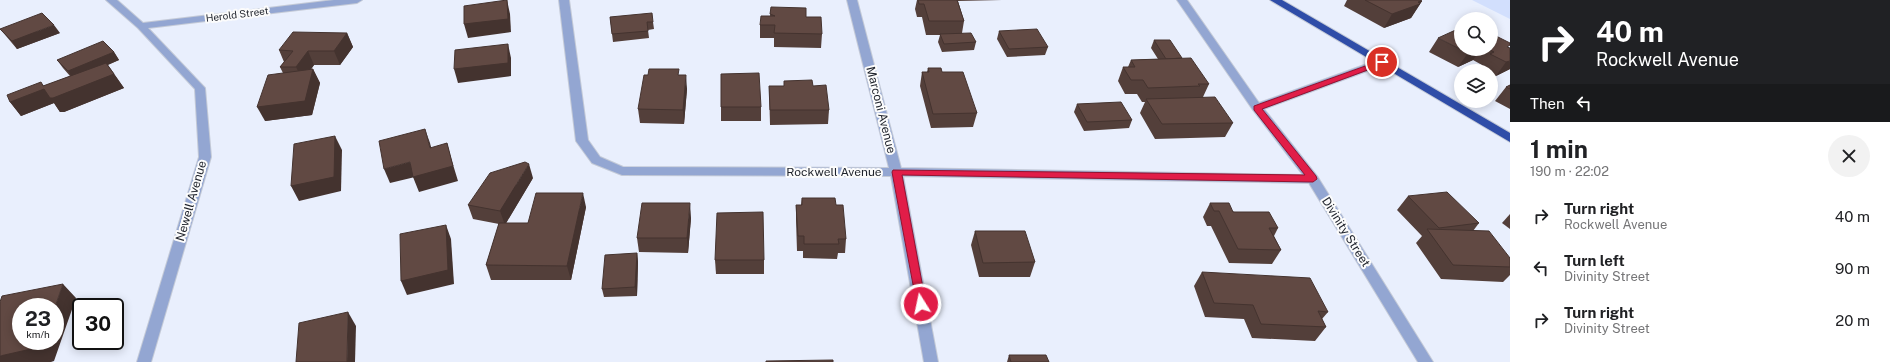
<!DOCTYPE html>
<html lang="en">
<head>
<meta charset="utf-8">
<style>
	body { margin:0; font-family:"Public Sans",sans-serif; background:#f2f2f2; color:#202124; height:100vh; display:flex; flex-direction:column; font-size:15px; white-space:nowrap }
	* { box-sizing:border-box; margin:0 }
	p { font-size:13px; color:#757577 }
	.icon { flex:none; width:22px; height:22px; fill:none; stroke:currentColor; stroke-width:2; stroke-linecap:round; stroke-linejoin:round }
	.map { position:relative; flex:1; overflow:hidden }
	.panel { display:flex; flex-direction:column; background:#fff; width:380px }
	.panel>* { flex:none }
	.hud { background:#202124; color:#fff; overflow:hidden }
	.controls { position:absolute; left:1454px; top:12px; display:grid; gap:8px }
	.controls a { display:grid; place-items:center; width:44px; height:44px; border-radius:50%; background:#fff; box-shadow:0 2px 10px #0003; font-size:20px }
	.speed { position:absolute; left:12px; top:298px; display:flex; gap:8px; font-size:20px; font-weight:700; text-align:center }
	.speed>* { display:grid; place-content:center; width:52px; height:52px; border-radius:50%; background:#fff; box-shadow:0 2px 10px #0003; line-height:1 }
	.speed small { font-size:10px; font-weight:400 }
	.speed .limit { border:2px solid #111; border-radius:6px; background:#fff; color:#111 }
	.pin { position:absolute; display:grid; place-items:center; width:34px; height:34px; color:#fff; margin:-17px; border:2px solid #fff; border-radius:50%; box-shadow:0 1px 4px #0007 }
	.me { position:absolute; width:44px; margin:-22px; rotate:350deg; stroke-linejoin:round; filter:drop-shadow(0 0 3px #0008) }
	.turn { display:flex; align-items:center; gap:14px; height:84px; padding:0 20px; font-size:18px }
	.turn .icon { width:52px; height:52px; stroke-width:2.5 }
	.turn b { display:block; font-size:28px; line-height:34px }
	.then { display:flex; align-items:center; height:38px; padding:0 20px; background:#0003; gap:8px; font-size:15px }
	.round { display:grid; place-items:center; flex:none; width:42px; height:42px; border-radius:21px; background:#f2f2f2 }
	.head { display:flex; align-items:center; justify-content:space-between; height:68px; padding:0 20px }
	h1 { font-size:24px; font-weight:700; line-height:30px }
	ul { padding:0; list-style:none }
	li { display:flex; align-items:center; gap:12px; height:52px; padding:0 20px }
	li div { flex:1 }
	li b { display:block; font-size:15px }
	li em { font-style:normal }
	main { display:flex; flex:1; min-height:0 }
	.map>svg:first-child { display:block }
	.green { fill:#d2dffd }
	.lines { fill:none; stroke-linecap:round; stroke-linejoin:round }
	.minor-casing { stroke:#c4cad7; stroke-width:2 }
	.highway-casing { stroke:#c4cad7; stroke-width:2 }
	.minor { fill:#93a6d2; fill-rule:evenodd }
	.highway { fill:#2f4da8; fill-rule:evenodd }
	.wall { fill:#533f3a }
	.shaded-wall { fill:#44332f }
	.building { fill:#614943; stroke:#44332f }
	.route { fill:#e11d48; stroke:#92132f }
	.labels { text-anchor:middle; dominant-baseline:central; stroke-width:4; stroke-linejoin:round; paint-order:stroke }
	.far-street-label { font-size:10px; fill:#1e222b; stroke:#fcfcfc }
	.street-label { font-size:12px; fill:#1e222b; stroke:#fcfcfc }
</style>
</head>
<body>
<main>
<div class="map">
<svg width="1510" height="362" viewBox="0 0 1510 362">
	<rect width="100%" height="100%" fill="#e9effd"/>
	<path class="green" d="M1472 0H1510V19Z"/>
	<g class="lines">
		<defs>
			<g id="minor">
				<path d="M106 0H117L143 23 334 0H362L357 3 148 28 205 88 211 157 151 362H137L199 157 195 89 138 28Z"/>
				<path d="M559 0H569L588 140 600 157 623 167 889 168 847 0H857L901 168 1303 175 1253 110 1177 0H1187L1259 103 1378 60H1386L1387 62 1386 64 1264 109 1317 176 1433 362H1418L1309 183 903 176 938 362H924L891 176 622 175 592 163 576 141Z"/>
			</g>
			<path id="highway" d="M1270 0H1282L1510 133V142Z"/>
		</defs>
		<use href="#minor" class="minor-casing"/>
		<use href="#highway" class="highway-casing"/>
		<use href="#minor" class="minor"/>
		<use href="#highway" class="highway"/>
	</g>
	<g class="wall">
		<path d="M917 0H1002L958 1 964 21 962 33 976 42 974 50 942 52 938 42 940 35H926L922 17H917L915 9Z"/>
		<path d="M1347 0H1420L1422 1 1411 18 1384 28 1344 6Z"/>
		<path d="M771 7 806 17 822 34 821 48 774 47V38H760V25L770 16Z"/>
		<path d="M610 17 653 22 654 29 648 30 649 38 613 42Z"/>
		<path d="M0 29 60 33 17 49 6 36Z"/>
		<path d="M999 31 1048 47 1045 55 1007 57 997 39Z"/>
		<path d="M347 33 353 47 340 65H314L311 69H313L320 83 312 115 265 121 283 73 280 67 284 62 279 50Z"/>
		<path d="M1438 38 1461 49H1491L1509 48 1510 69 1496 76 1491 74V71H1486L1479 68 1482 65 1473 60 1458 67 1429 52Z"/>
		<path d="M1154 40 1182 59 1209 84 1203 97 1233 123 1225 137 1155 139 1140 113 1145 102H1142L1137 94H1125L1118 81 1123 67H1128L1131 60 1158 59 1151 48Z"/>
		<path d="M114 52 119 60 108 65 124 88 64 112H60L54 103 21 116 10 102 44 86 70 76 63 68 57 60Z"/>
		<path d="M928 68 942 72 977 113 973 127 931 128 920 86 922 72H927Z"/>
		<path d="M679 75 687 89 684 124 640 123 638 109Z"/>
		<path d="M1510 85V109L1495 101 1506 87Z"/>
		<path d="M769 86H813L829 110 828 124 770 125Z"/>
		<path d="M1077 104 1132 120 1129 128 1084 131 1074 112Z"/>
		<rect x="721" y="107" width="40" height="14"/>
		<path d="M533 178 506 223H528L586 207 571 280H491L486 265 499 224 473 219 468 205Z"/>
		<path d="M1408 196 1479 223 1473 231 1510 267V275L1503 282 1441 279 1416 243 1422 236 1397 210Z"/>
		<path d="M802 198 836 205 846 239 845 253H838L837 259 803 258V251H797L796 220V205H801Z"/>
		<path d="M1210 203 1278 228 1274 236 1281 250 1272 264 1229 263 1211 226H1207L1203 217Z"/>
		<path d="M1510 214V229L1502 223Z"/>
		<path d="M691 218 688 253 639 252 637 238Z"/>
		<path d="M975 231 1035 262 1030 277H979L971 245Z"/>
		<path d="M637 253 638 262 637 296 604 297 602 289Z"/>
		<path d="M715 260H764V274H716Z"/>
		<path d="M1202 272 1328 312 1322 319 1326 327 1315 341 1252 338 1244 319 1205 317 1194 286Z"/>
		<path d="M1009 355 1049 362H1007Z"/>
	</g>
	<g class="shaded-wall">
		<path d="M507 0 510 14 511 32 468 38 464 24Z"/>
		<path d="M1422 1 1411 18 1384 28 1392 14Z"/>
		<path d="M54 25 60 33 17 49 12 41Z"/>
		<path d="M347 33 353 47 340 65 334 51Z"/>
		<path d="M508 44 511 58V76L458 83 454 69Z"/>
		<path d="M1477 49H1481L1473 60 1458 67 1468 53Z"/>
		<path d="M308 51 314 65 303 81 296 67Z"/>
		<path d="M114 52 119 60 73 79 68 71Z"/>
		<path d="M1510 61V69L1496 76 1506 62Z"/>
		<path d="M313 69 320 83 312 115 265 121 257 107Z"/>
		<path d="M114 74 124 88 64 112H60L54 103 21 116 10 102 44 89 41 82 51 96Z"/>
		<path d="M686 75 687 89 684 124 683 110Z"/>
		<path d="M425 129 430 143 435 162 430 148Z"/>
		<path d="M335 136 342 150 341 191 299 201 291 186Z"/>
		<path d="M447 143 451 158 458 181 419 192 413 177Z"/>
		<path d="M410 162 415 177 390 183 384 169Z"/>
		<path d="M529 164 533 178 505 225 500 211Z"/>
		<path d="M583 193 586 207 571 280 567 266Z"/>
		<path d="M690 203 691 218 688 253 687 238Z"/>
		<path d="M446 225 451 239 454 284 407 295 401 281Z"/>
		<path d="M637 253 638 262 637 296 635 287Z"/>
		<path d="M63 284 76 298 54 361 51 362H0V356L42 341H55V307Z"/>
		<path d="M348 312 356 326 355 362H347Z"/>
	</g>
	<g class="building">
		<path d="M507 0 508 19 464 24V6Z"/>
		<path d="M918 0H957L964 21H929L924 4H919Z"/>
		<path d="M1365 0H1420L1422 1 1418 2 1420 4 1392 14Z"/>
		<path d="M771 7 806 8V17H821L822 34 774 33 775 25H760L761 16H775L770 14Z"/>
		<path d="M42 13 54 25 12 41 0 29Z"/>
		<path d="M652 13 653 22H647L648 31 612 34 610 17Z"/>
		<path d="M1460 28 1461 29V49H1477L1468 53 1438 38Z"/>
		<path d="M1037 29 1048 47 1009 49 999 31Z"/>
		<path d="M293 32 347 33 334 51H308L296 67H280L293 51 279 50Z"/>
		<path d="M971 33 976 42 944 44 940 34Z"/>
		<path d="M1491 34H1492L1510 43V45L1507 47 1510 48V61L1506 62 1490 54 1494 52 1488 49H1491Z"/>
		<path d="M1154 40H1170L1182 58 1166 59Z"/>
		<path d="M103 41 114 52 68 71 57 60Z"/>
		<path d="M508 44V63L454 69 455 50Z"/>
		<path d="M1191 58 1209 84H1198L1200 86 1148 88 1143 80H1131L1123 67H1135L1131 60Z"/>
		<path d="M106 63 114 74 53 98H50L44 89 10 102 7 95 41 82 43 86Z"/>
		<path d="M928 68H941L942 72H963L977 113 933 114 922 72H929Z"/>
		<path d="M313 69 305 101 257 107 268 75Z"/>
		<path d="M649 69H679L678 75H686L683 110 638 109 644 75H648Z"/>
		<path d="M759 73 761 107H721V74Z"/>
		<path d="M812 80 813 86 826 85 829 110H770L769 86H784V81Z"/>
		<path d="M1510 85V89L1506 87Z"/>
		<path d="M1215 97 1233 123 1162 124 1146 99Z"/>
		<path d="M1121 102 1132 120 1087 122 1077 104Z"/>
		<path d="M425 129 430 148 447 143 453 166 413 177 410 162 384 169 379 141Z"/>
		<path d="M335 136 334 177 291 186 294 144Z"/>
		<path d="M525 162 529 164 500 211 468 205 490 173Z"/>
		<path d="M1447 192 1479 223 1439 228 1408 196Z"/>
		<path d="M536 193H583L567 266 486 265 499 223H528Z"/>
		<path d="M802 198H835L836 205H843L846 239H838L839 244H804V236H798L796 205H802Z"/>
		<path d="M642 203H690L687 238H637Z"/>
		<path d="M1210 203H1229L1233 212H1269L1278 228H1269L1281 250 1238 249 1219 211H1214Z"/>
		<path d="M763 212 764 260H715L717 213Z"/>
		<path d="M446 225 448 270 401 281 400 234Z"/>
		<path d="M1427 229 1489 231 1510 258V267L1453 265Z"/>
		<path d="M975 231H1025L1035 262 983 263Z"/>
		<path d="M637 253 635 287 602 289 605 255Z"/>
		<path d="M1202 272 1310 278 1328 312 1318 311 1326 327 1261 324 1253 305 1214 303Z"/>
		<path d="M63 284 55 307H21V341H42L40 347 0 356V302L2 296Z"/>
		<path d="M348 312 347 362H296L299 323Z"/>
		<path d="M1009 355H1046L1049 362H1011Z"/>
		<path d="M833 360V362H766V361Z"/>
	</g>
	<path class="route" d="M1382 60 1386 62 1384 64 1262 109 1316 176 1317 179 1313 182 902 175 926 304 924 306H917L892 172 893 170 1305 175 1254 110V106Z"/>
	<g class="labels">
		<g class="far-street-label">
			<text transform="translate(237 14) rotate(-7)">Herold Street</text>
		</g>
		<g class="street-label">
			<text transform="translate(881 110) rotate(76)">Marconi Avenue</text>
			<text x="834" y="172">Rockwell Avenue</text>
			<text transform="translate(191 201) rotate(-74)">Newell Avenue</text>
			<text transform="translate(1346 232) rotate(58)">Divinity Street</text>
		</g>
	</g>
</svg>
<div class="controls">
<a><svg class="icon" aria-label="search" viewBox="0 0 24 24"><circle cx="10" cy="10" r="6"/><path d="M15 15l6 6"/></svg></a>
<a><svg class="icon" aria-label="layers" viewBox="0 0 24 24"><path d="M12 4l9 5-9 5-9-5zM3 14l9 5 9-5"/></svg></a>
</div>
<div class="speed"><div>23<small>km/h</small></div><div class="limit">30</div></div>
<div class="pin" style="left:1382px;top:62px;background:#d93025"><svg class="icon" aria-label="arrive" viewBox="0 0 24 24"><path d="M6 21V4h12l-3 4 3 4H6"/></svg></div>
<svg class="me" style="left:921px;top:304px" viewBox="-20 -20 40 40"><circle r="17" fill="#e11d48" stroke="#fff" stroke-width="3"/><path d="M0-11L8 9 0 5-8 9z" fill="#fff"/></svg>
</div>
<section class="panel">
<div class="hud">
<div class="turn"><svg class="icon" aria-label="right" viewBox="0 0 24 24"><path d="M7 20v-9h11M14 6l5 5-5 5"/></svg><div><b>40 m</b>Rockwell Avenue</div></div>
<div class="then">Then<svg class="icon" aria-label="left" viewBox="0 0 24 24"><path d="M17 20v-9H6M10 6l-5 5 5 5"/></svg></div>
</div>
<div class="head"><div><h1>1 min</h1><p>190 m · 22:02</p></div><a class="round"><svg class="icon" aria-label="close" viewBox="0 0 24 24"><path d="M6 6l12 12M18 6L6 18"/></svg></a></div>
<ul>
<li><svg class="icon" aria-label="right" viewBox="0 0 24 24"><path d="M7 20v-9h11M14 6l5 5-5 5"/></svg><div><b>Turn right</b><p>Rockwell Avenue</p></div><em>40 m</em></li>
<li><svg class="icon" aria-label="left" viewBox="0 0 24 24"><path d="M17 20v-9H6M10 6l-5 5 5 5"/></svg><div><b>Turn left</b><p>Divinity Street</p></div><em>90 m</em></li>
<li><svg class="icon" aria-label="right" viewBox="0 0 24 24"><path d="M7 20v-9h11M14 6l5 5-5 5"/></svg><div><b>Turn right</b><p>Divinity Street</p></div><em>20 m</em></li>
</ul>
</section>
</main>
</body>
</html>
